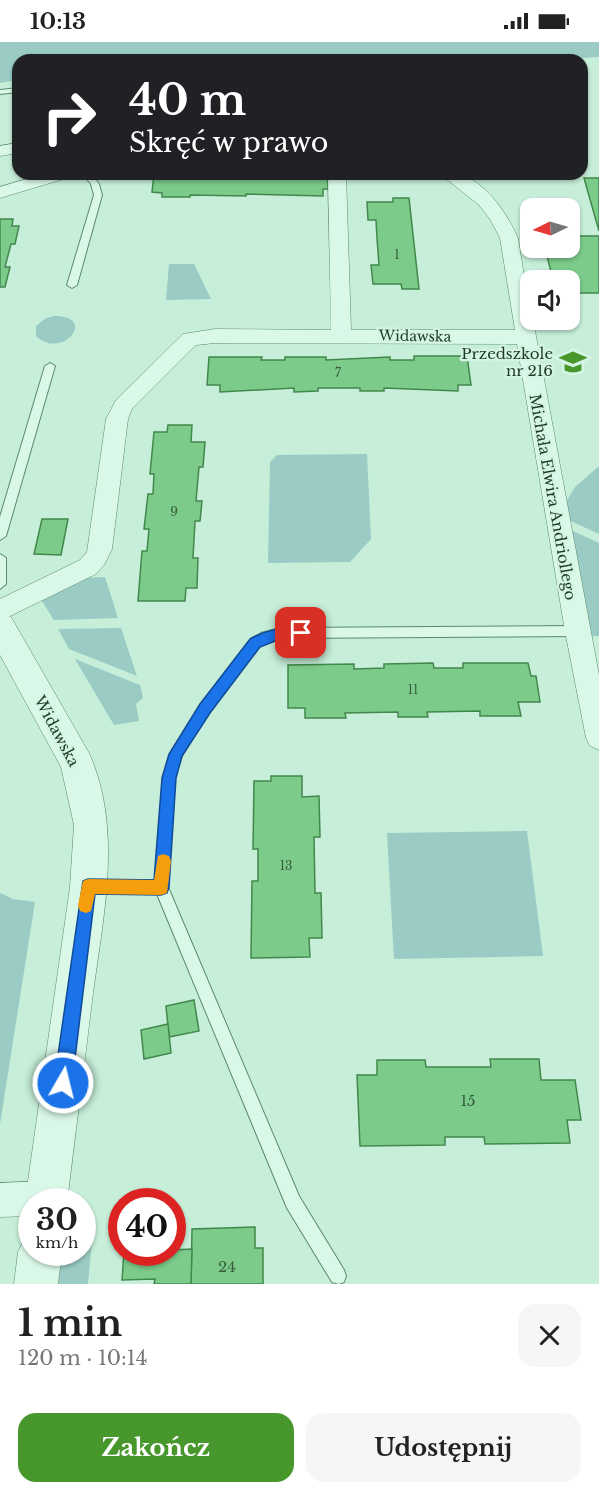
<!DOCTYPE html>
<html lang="pl">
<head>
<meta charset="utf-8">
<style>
	body { margin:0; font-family:"Libre Baskerville",serif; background:#f6f6f6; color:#222; height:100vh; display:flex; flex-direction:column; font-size:22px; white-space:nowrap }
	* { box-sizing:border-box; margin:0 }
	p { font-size:20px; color:#767676 }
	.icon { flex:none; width:33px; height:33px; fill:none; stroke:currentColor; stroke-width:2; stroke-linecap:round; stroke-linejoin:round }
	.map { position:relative; height:1242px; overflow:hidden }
	.drawer { display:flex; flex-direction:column; background:#fff; flex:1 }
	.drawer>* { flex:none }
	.hud { position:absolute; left:12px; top:12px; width:576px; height:126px; border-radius:18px; box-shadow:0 2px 4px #0004; background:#202124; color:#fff; overflow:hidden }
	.needle { width:39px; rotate:265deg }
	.buttons { position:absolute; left:520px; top:156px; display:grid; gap:12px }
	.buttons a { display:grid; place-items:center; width:60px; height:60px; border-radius:12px; background:#fff; box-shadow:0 2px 4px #0004; font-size:30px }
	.speed { position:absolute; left:18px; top:1146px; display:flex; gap:12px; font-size:30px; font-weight:700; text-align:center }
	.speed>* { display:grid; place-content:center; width:78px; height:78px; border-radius:50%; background:#fff; box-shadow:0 2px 4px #0004; line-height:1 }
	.speed small { font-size:15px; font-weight:400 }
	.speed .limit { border:9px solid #d22; background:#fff; color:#111 }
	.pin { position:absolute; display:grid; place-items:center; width:51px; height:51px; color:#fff; margin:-26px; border-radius:12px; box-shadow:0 3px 9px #0006 }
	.me { position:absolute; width:66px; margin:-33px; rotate:8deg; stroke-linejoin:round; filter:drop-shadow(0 0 4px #0008) }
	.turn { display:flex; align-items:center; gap:21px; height:126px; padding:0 18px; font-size:27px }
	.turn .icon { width:78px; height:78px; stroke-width:2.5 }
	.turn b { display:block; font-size:42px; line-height:51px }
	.round { display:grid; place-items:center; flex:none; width:63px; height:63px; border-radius:18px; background:#f6f6f6 }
	.summary { display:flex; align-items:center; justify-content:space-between; height:102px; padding:0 18px }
	h1 { font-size:36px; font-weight:700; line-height:45px }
	.button { display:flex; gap:12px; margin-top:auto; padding:12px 18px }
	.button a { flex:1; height:69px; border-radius:18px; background:#47972c; color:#fff; font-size:24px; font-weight:700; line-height:69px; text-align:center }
	.button a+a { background:#f6f6f6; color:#222 }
	.status { display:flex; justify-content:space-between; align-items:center; height:42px; padding:0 30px; background:#fff; direction:ltr }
	.status svg { height:16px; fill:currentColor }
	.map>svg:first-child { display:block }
	.green { fill:#9accc5 }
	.building { fill:#7ccb8a; stroke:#42884c; stroke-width:1.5 }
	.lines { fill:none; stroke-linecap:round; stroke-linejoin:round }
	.service-casing { stroke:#5c8969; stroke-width:2 }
	.minor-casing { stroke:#5c8969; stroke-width:1 }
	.tertiary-casing { stroke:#5c8969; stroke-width:1 }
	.service { fill:#d9f8e7; fill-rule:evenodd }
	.minor { fill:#d9f8e7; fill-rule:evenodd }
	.tertiary { fill:#d9f8e7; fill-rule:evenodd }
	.route { fill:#1a73e8; stroke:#114b97; stroke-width:1.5 }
	.slow { fill:#f59e0b }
	.labels { text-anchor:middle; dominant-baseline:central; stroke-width:4.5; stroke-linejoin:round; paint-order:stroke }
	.number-label { font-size:12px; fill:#365e3e }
	.far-street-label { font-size:14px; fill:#1f3925; stroke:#d5f5e4 }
	.poi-label { font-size:15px; fill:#1f3925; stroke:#d5f5e4; text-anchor:end }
	.street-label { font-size:15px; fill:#1f3925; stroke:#d5f5e4 }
	.near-number-label { font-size:15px; fill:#365e3e }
</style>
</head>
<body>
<div class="status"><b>10:13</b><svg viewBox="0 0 49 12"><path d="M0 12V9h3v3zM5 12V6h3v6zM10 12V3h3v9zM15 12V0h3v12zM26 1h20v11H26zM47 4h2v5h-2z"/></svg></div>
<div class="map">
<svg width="599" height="1242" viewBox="0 0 599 1242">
	<rect width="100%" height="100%" fill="#c6eed8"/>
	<g class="green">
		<path d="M0 0H599V15L549 18H179L177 14 152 18H18V38L0 41Z"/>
		<path d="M169 222H194L211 257 166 258Z"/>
		<path d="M54 274C99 274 62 319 36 294V284L46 276Z"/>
		<path d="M367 412 371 497 350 520 268 521 270 420 277 413Z"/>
		<path d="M599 424V492L564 476 562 467 575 445Z"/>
		<path d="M571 488 599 501V594H586Z"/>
		<path d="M105 535 118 576 54 578 38 553 83 536Z"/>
		<path d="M121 586 137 634 69 607 58 587Z"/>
		<path d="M75 617 140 643 143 656 136 662 139 679 114 683Z"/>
		<path d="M527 789 543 914 394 917 387 791Z"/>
		<path d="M0 851 13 857 35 860 0 1082Z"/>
		<path d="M83 1173H89L94 1177 88 1242H58L62 1211 82 1210Z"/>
	</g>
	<g class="building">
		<path d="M154 132H320V135H327L328 147H323V154L246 152V154L190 153V155H162V151L152 150Z"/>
		<path d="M584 136H599V189Z"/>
		<path d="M393 156H409L419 247H402L401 242H373L371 223H379L377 196 376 178H368L367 160H393Z"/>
		<path d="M0 177H13L12 184H19L15 202H11L5 225H10L5 245H0Z"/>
		<path d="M570 194H599V251H570V238H553L545 206H570Z"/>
		<path d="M414 314H467L471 343H458V349L384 346V349H360V346H318V349L294 350V346L220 350V343H207L209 315H262L261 318H285V315H326V318L390 315V318H414Z"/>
		<path d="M168 383H192L191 400H205L203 425H199L196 459H202L200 479H195L193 516H198L197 546H186L185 559H138L142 509H147L149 487H144L148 452H153L154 432H150L154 390H167Z"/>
		<path d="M42 477H68L61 513 34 512Z"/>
		<path d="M433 621 434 626H463V621H528L531 634H536L540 660H518L521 674H480V669L427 670 428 675H398V670L345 671 346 676H305V666H288V623L354 622V627L384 626V622Z"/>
		<path d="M271 734H302V755L319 754 320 795H314L315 851H321L322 896H309L310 915 251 916 252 839H258V807H253L254 739H271Z"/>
		<path d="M194 958 199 989 169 995 166 964Z"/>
		<path d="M168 982 171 1011 144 1017 141 988Z"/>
		<path d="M490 1017H539L541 1038H575L581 1078H567L570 1101 485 1102 484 1095H445V1103L360 1104 357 1033H377V1018H425L426 1025H491Z"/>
		<path d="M255 1185V1206H263V1242H191L192 1187Z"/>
		<path d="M192 1207 191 1242H154L155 1237 122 1238 124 1210H172V1208Z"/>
	</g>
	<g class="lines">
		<defs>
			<g id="service">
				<path d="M18 46V50L0 52V48Z"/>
				<path d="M83 132H91L99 142 102 153 77 243 72 246 67 243 94 153 91 142Z"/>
				<path d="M50 321 55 324 6 494 0 498V475L45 324Z"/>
				<path d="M0 512 6 516V542L0 547Z"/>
				<path d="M577 584 581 586 583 589 581 592 577 594 280 596 268 599 259 605 209 670 182 714 175 736 168 845 299 1154 344 1228 346 1234 344 1240 339 1242 332 1240 287 1166 157 852H91L86 850 84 845 86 840 91 838H155L163 736 170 712 201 662 251 597 261 591 280 586Z"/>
			</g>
			<g id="minor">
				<path d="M18 101V111L0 114V104Z"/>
				<path d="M43 132H70L67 136 0 156V145Z"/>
				<path d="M328 132H346L351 288H515L500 196 490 177 479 163 440 132C447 132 457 130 463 133 489 144 507 172 518 196L531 278H533L599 633V708L590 704 586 696 565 589 517 302 215 301 196 303 132 367 128 377 112 507 104 523 96 532 0 579V557L80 518 87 510 106 377 116 358 183 292 215 287 331 288Z"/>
				<path d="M46 1139 58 1144 63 1156 62 1160H32V1174L0 1175V1141Z"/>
			</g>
			<g id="tertiary">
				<path d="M0 571 11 575 89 711C124 789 102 879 92 959 84 1026 75 1093 67 1160H32V1175L25 1160 70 845 74 783 61 725 0 613Z"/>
				<path d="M32 1192V1210H62L58 1242H14L18 1210 25 1195Z"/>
			</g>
		</defs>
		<use href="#service" class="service-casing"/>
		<use href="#minor" class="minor-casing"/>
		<use href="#tertiary" class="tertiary-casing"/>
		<use href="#service" class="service"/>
		<use href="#minor" class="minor"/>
		<use href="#tertiary" class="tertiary"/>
	</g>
	<path class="route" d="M301 585 307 591 305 595 280 597 260 605 210 671 182 714 176 736 169 845 167 851 161 853 95 852 72 1041 69 1047 63 1050 57 1047 54 1041 83 839 88 837 154 838 162 736 169 712 200 662 250 597C267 587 282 586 301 585Z"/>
	<path class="slow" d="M163 812 169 814 171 819 167 851 161 853 95 852 91 869 86 871 80 869 78 863 83 839 88 837 154 838 158 814Z"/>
	<defs>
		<symbol id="school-bare" viewBox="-9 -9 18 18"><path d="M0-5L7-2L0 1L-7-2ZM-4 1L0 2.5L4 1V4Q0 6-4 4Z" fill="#47972c" stroke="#d5f5e4" stroke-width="2.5" paint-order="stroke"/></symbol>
	</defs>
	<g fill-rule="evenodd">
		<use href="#school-bare" x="554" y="301" width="38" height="38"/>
	</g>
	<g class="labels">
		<g class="number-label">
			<text x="397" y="212">1</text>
			<text x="338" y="330">7</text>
			<text x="174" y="469">9</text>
			<text x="413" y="647">11</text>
			<text x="286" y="823">13</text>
		</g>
		<g class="far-street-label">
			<text transform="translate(415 294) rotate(1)">Widawska</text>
		</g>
		<g class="poi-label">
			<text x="553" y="311">Przedszkole<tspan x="553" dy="17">nr 216</tspan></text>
		</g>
		<g class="street-label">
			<text transform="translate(553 455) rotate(80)">Michała Elwira Andriollego</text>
			<text transform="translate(57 689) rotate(62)">Widawska</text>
		</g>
		<g class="near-number-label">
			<text x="468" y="1058">15</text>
			<text x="227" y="1224">24</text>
		</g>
	</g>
</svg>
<div class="buttons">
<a><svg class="needle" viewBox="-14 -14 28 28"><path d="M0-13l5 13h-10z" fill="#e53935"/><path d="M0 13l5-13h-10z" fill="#767676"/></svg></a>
<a><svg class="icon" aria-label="sound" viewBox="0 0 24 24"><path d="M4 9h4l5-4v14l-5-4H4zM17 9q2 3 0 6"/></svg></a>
</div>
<div class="speed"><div>30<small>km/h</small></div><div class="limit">40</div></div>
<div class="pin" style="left:301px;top:591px;background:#d93025"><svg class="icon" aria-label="arrive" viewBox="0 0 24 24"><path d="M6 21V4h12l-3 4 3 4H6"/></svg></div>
<svg class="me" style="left:63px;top:1041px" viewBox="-20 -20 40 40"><circle r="17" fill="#1a73e8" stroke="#fff" stroke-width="3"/><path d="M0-11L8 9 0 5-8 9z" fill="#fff"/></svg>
<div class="hud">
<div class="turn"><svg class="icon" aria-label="right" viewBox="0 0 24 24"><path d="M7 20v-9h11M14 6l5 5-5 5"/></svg><div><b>40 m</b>Skręć w prawo</div></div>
</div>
</div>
<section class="drawer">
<div class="summary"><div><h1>1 min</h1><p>120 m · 10:14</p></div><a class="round"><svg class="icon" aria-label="close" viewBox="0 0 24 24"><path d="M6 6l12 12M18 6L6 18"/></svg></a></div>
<div class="button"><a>Zakończ</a><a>Udostępnij</a></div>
</section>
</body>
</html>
